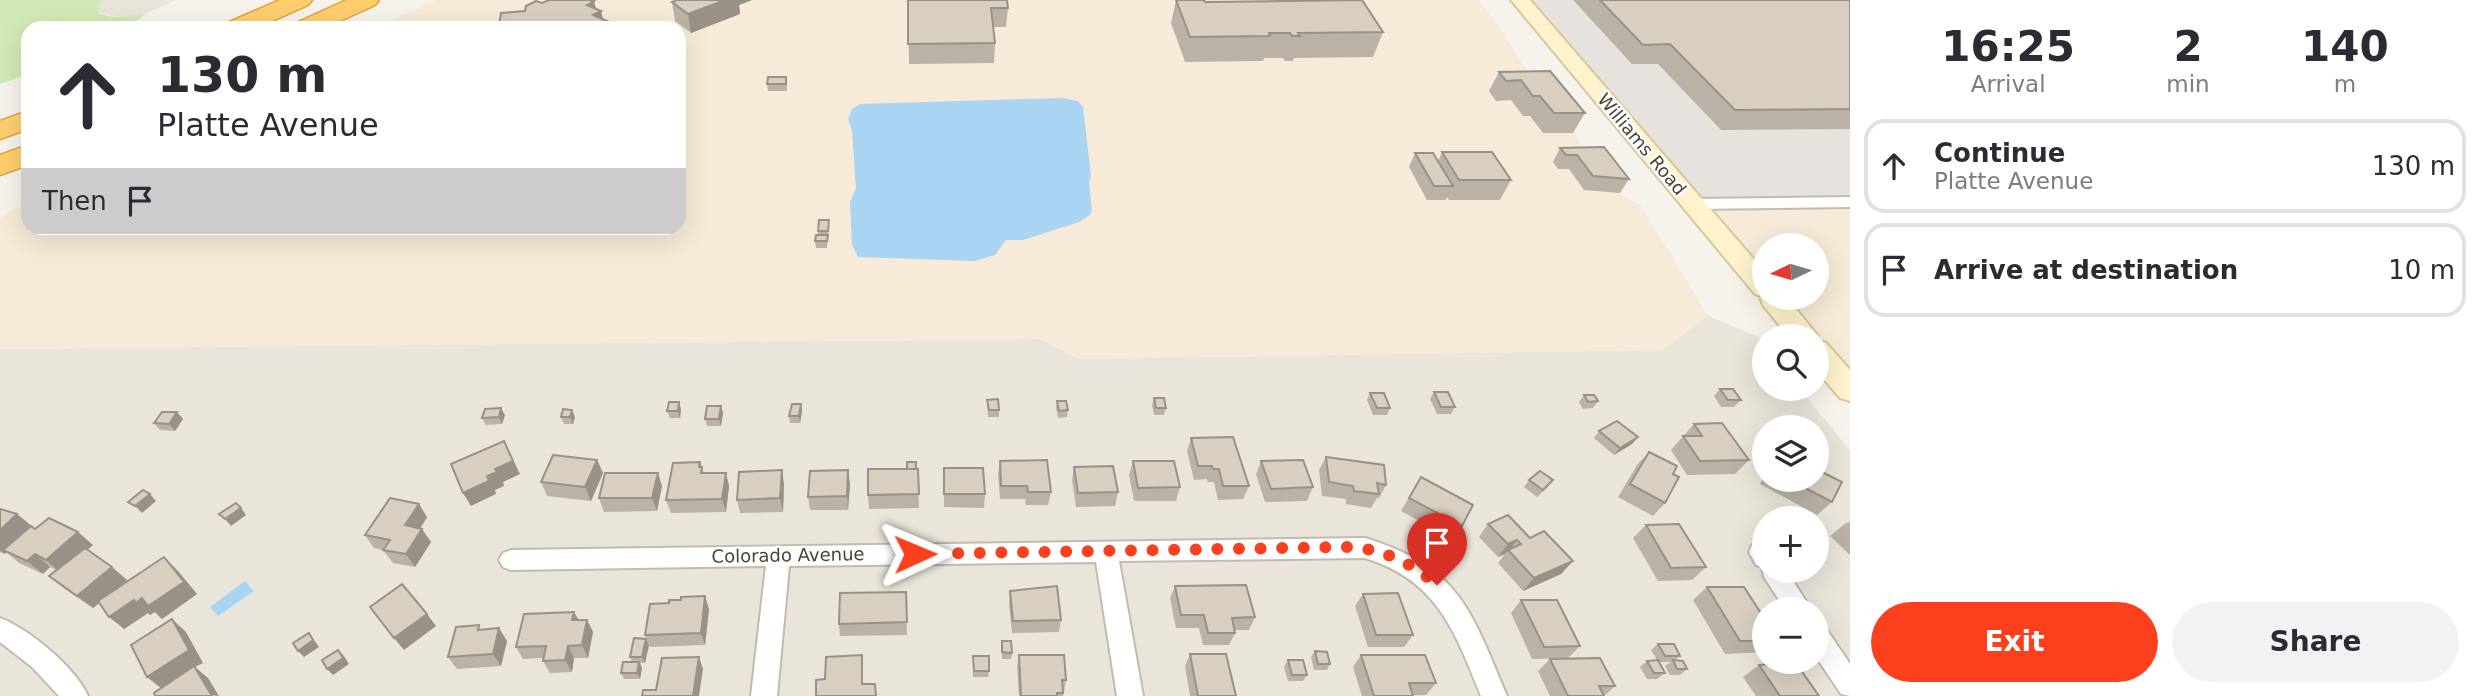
<!DOCTYPE html>
<html lang="en">
<head>
<meta charset="utf-8">
<style>
	body { margin:0; font-family:"DejaVu Sans",sans-serif; background:#f2f2f3; color:#2b2b33; height:100vh; display:flex; flex-direction:column; font-size:26px; white-space:nowrap }
	* { box-sizing:border-box; margin:0 }
	p { font-size:23px; color:#7c7c81 }
	.icon { flex:none; width:38px; height:38px; fill:none; stroke:currentColor; stroke-width:2; stroke-linecap:round; stroke-linejoin:round }
	.map { position:relative; flex:1; overflow:hidden }
	.drawer { display:flex; flex-direction:column; background:#fff; width:630px }
	.drawer>* { flex:none }
	.banner { position:absolute; left:21px; top:21px; width:665px; height:214px; border-radius:21px; box-shadow:0 7px 28px #0002; background:#fff; color:#2b2b33; overflow:hidden }
	.needle { width:46px; rotate:265deg }
	.tools { position:absolute; left:1752px; top:233px; display:grid; gap:14px }
	.tools a { display:grid; place-items:center; width:77px; height:77px; border-radius:50%; background:#fff; box-shadow:0 7px 28px #0002; font-size:35px }
	.pin { position:absolute; display:grid; place-items:center; width:60px; height:60px; color:#fff; margin:-72px -30px; border-radius:50% 50% 50% 0; rotate:-45deg; box-shadow:0 0 7px #0007 }
	.pin .icon { rotate:45deg }
	.me { position:absolute; width:77px; margin:-38px; rotate:89deg; stroke-linejoin:round; filter:drop-shadow(0 0 5px #0008) }
	.turn { display:flex; align-items:center; gap:24px; height:147px; padding:0 21px; font-size:32px }
	.turn .icon { width:91px; height:91px; stroke-width:2.5 }
	.turn b { display:block; font-size:49px; line-height:60px }
	.then { display:flex; align-items:center; height:66px; padding:0 21px; background:#0003; gap:14px; font-size:26px }
	.eta { display:flex; justify-content:space-evenly; align-items:center; height:119px; text-align:center }
	.eta b { font-size:42px; font-weight:700; line-height:49px }
	.action { display:flex; gap:14px; margin-top:auto; padding:14px 21px }
	.action a { flex:1; height:80px; border-radius:42px; background:#fc3f1d; color:#fff; font-size:28px; font-weight:700; line-height:80px; text-align:center }
	.action a+a { background:#f2f2f3; color:#2b2b33 }
	ul { padding:0; list-style:none }
	li { display:flex; align-items:center; gap:21px; height:94px; margin:0 14px 10px; padding:0 7px; border:4px solid #e1e1e2; border-radius:21px }
	li div { flex:1 }
	li b { display:block; font-size:26px }
	li em { font-style:normal }
	main { display:flex; flex:1; min-height:0 }
	.map>svg:first-child { display:block }
	.residential { fill:#eae5da; fill-rule:evenodd }
	.commercial { fill:#f7ead8 }
	.industrial { fill:#e6e2dd }
	.green { fill:#d2eab5 }
	.water { fill:#a9d4f2 }
	.lines { fill:none; stroke-linecap:round; stroke-linejoin:round }
	.minor-casing { stroke:#c2bbae; stroke-width:4 }
	.secondary-casing { stroke:#d6c79b; stroke-width:4 }
	.motorway-casing { stroke:#e0a43c; stroke-width:3 }
	.minor { fill:#fff; fill-rule:evenodd }
	.secondary { fill:#fff3cd; fill-rule:evenodd }
	.motorway { fill:#ffcf6e; fill-rule:evenodd }
	.wall { fill:#bab2a6 }
	.shaded-wall { fill:#979187 }
	.building { fill:#d8cfc1; stroke:#979187; stroke-width:2 }
	.route { stroke:#fc3f1d; stroke-width:12; stroke-dasharray:0 21.6 }
	.labels { text-anchor:middle; dominant-baseline:central; stroke-width:5; stroke-linejoin:round; paint-order:stroke }
	.street-label { font-size:18px; fill:#4b4439; stroke:#fff }
</style>
</head>
<body>
<main>
<div class="map">
<svg width="1850" height="696" viewBox="0 0 1850 696">
	<rect width="100%" height="100%" fill="#f6f3ec"/>
	<g class="residential">
		<path d="M104 0H176L146 13 122 17 98 13 99 6Z"/>
		<path d="M1708 316 1759 337 1764 344V388L1800 389 1850 451V696H0V349L1041 339 1079 359 1662 350ZM1764 427H1816V480H1764ZM1764 518H1816V570H1764ZM1764 609H1816V662H1764Z"/>
	</g>
	<g class="commercial">
		<path d="M436 0H1478L1494 19 1540 91 1620 193 1641 206 1708 316 1663 350 1079 359 1041 339 0 349V218L22 204 28 197V228H679V28H377Z"/>
		<path d="M1703 205H1850V375L1783 298H1816V245H1764V275Z"/>
	</g>
	<path class="industrial" d="M1519 0H1850V202L1692 204Z"/>
	<path class="green" d="M0 0H104L99 6 98 13C115 20 129 16 146 13L129 28H28V74L0 84Z"/>
	<g class="water">
		<path d="M1062 98 1078 101 1083 107 1091 176 1089 182 1092 210 1090 215 1079 222 1023 240H1006L995 255 975 261 858 257 852 245 850 202 856 189 852 130 848 119 852 109 860 104Z"/>
		<path d="M245 581 254 591 218 616 210 607Z"/>
	</g>
	<g class="lines">
		<defs>
			<g id="minor">
				<path d="M1850 197V207L1692 209 1684 204 1692 199Z"/>
				<path d="M1365 538C1460 567 1471 611 1507 696H1481C1455 631 1437 580 1365 558L1119 561 1143 696H1117L1096 562 789 566 777 696H751L766 566 511 570 503 567 499 560 503 553 511 550Z"/>
				<path d="M1760 542 1764 543V570H1786L1811 609H1785L1764 577 1762 567 1756 565 1749 552 1752 545Z"/>
				<path d="M0 618C29 629 75 667 88 696H59L32 667 0 642Z"/>
				<path d="M1816 624 1825 627 1850 664V696L1841 694 1816 657Z"/>
			</g>
			<g id="secondary">
				<path d="M1511 0H1530L1764 271V298H1787L1818 336 1816 338V336H1788L1763 305 1760 296 1755 294Z"/>
				<path d="M1816 340 1826 343 1850 370V401L1840 398 1816 370Z"/>
			</g>
			<g id="motorway">
				<path d="M280 0H312L308 5 257 28H224L227 23Z"/>
				<path d="M347 0H379L375 5 325 28H293L296 23Z"/>
				<path d="M28 111V129L0 139V121Z"/>
				<path d="M28 145V165L0 175V155Z"/>
			</g>
		</defs>
		<use href="#minor" class="minor-casing"/>
		<use href="#secondary" class="secondary-casing"/>
		<use href="#motorway" class="motorway-casing"/>
		<use href="#minor" class="minor"/>
		<use href="#secondary" class="secondary"/>
		<use href="#motorway" class="motorway"/>
	</g>
	<g class="wall">
		<path d="M677 0H752L739 5 740 14 691 33 675 21 672 2Z"/>
		<path d="M908 0 1008 8 1006 27H993L995 43 994 63 909 64Z"/>
		<path d="M1176 0H1204L1205 2 1383 32 1373 57 1294 58 1293 61H1285L1283 58H1264L1263 61 1185 62 1171 23Z"/>
		<path d="M1573 0H1850V129L1721 130 1658 64H1632Z"/>
		<path d="M1550 71 1585 113 1573 133H1543L1530 116H1523L1511 100 1496 101 1489 91 1499 72Z"/>
		<path d="M767 84H787V91H768Z"/>
		<path d="M1604 147 1629 179 1620 193 1584 190 1569 169H1558L1553 162 1560 148Z"/>
		<path d="M1442 152 1511 180 1500 200H1449L1447 197 1446 200H1427L1409 167 1415 153 1438 161Z"/>
		<path d="M829 227 827 248H816L815 241 818 235V231Z"/>
		<path d="M1720 389 1741 400 1734 407H1721L1714 396Z"/>
		<path d="M1434 392 1455 407 1451 414H1437L1430 399Z"/>
		<path d="M1370 393 1390 408 1387 415H1373L1367 400Z"/>
		<path d="M1584 395 1598 401 1593 408 1583 409 1579 402Z"/>
		<path d="M1154 398 1166 408 1164 415H1154L1152 405Z"/>
		<path d="M987 400 999 410V417H988Z"/>
		<path d="M1057 401 1068 410 1067 417 1058 418 1056 408Z"/>
		<path d="M801 404 802 411 800 423H790L789 416Z"/>
		<path d="M721 406 723 413 721 426H707L705 419Z"/>
		<path d="M681 409 680 418H670L667 411Z"/>
		<path d="M505 415 502 424 486 425 482 418Z"/>
		<path d="M561 417H575L573 424H564Z"/>
		<path d="M183 419 175 431 160 430 154 423Z"/>
		<path d="M1694 424 1749 460 1735 474 1687 475 1671 450Z"/>
		<path d="M1599 431 1638 437 1632 444 1614 455 1594 438Z"/>
		<path d="M1191 438 1249 486 1243 499 1218 500 1214 482H1208L1207 479 1194 480 1187 451Z"/>
		<path d="M1649 452 1673 474 1665 503 1653 516 1618 497 1637 465Z"/>
		<path d="M1326 457 1386 485 1379 498H1377L1371 508 1346 504V499L1322 496 1319 470Z"/>
		<path d="M597 460 603 473 591 501 547 496 541 482Z"/>
		<path d="M1000 461 1051 492 1048 505H1026L1025 499H1000L998 474Z"/>
		<path d="M1133 461 1180 487 1176 501H1134L1129 475Z"/>
		<path d="M1261 461 1313 487 1307 501 1265 502 1256 474Z"/>
		<path d="M700 462 704 473H726L729 486 726 512 671 513 666 500Z"/>
		<path d="M1074 467 1118 492 1115 506 1076 507 1072 480Z"/>
		<path d="M944 468 985 494 984 508 944 507Z"/>
		<path d="M916 469H918L919 508 869 509 868 495Z"/>
		<path d="M1421 477 1462 526 1453 539 1401 511Z"/>
		<path d="M1764 477V480H1816L1832 502 1817 515 1760 484Z"/>
		<path d="M1529 480 1548 487 1537 497 1524 487Z"/>
		<path d="M784 484 783 512 740 513 737 500Z"/>
		<path d="M850 484 848 510H810L808 497Z"/>
		<path d="M662 486 657 511 604 512 599 498Z"/>
		<path d="M0 509 35 529 93 545 87 550 127 580 116 589 164 557 177 570 197 594 162 619 155 612 150 615 148 613 124 629 99 603 93 608 65 589 49 576 56 570 50 567 43 574 19 563 6 552 5 554 0 552Z"/>
		<path d="M427 517 420 529 431 542 415 567 393 563 383 550 374 548 365 535Z"/>
		<path d="M1850 522V555L1830 536 1846 523Z"/>
		<path d="M1488 524 1530 538 1573 561 1561 574 1523 591 1498 563 1505 554 1498 557 1479 537Z"/>
		<path d="M1646 525 1706 567 1692 580 1658 581 1633 538Z"/>
		<path d="M1175 586 1255 617 1249 630H1234L1235 633 1229 645H1203L1199 628H1176L1170 598Z"/>
		<path d="M1707 587 1764 618V652L1725 654 1693 600Z"/>
		<path d="M1010 591 1061 620 1059 632 1012 633 1009 604Z"/>
		<path d="M906 592 907 635 840 636 839 624Z"/>
		<path d="M1363 594 1413 635 1404 647H1368L1355 606Z"/>
		<path d="M1521 600 1580 646 1568 658 1532 659 1511 613Z"/>
		<path d="M669 603 709 609 705 645 650 647 645 635Z"/>
		<path d="M579 620H587L593 632 588 658H574L572 672 550 673 543 661V658L523 659 516 647Z"/>
		<path d="M482 630 507 641 501 666 457 669 448 657Z"/>
		<path d="M646 639 649 645 645 663H640L642 668 640 679H624L621 673 632 662 630 657Z"/>
		<path d="M1002 641 1012 653 1011 659H1002Z"/>
		<path d="M1658 644 1680 656 1675 660 1687 669 1680 675H1670L1665 666 1671 662H1659L1665 673 1657 679H1647L1640 667 1647 661 1657 660 1651 650Z"/>
		<path d="M1315 651 1330 664 1327 670H1314L1311 657Z"/>
		<path d="M1190 654 1236 696H1190L1185 666Z"/>
		<path d="M1019 655 1066 680 1063 696H1019L1017 667Z"/>
		<path d="M1361 655 1436 683 1426 695 1362 696 1353 667Z"/>
		<path d="M1550 659 1615 686 1604 696H1550L1538 671Z"/>
		<path d="M1288 660 1307 675 1303 681H1288L1284 667Z"/>
		<path d="M973 662 989 671 988 677H973Z"/>
		<path d="M1759 665 1819 696H1756L1743 677Z"/>
	</g>
	<g class="shaded-wall">
		<path d="M725 0H752L739 5 740 14 691 33 688 14Z"/>
		<path d="M594 1 597 13 601 11 605 28H596L587 5Z"/>
		<path d="M679 402 681 409 680 418 678 411Z"/>
		<path d="M801 404 802 411 800 423 799 416Z"/>
		<path d="M721 406 723 413 721 426 719 419Z"/>
		<path d="M501 408 505 415 502 424 499 417Z"/>
		<path d="M572 410 575 417 573 424 570 417Z"/>
		<path d="M177 412 183 419 175 431 169 424Z"/>
		<path d="M1638 437 1632 444 1614 455 1620 448Z"/>
		<path d="M504 441 520 474 503 482 504 486 495 490 496 494 471 506 463 493 487 476 495 469Z"/>
		<path d="M597 460 603 473 591 501 585 487Z"/>
		<path d="M782 470 784 484 783 512 780 498Z"/>
		<path d="M848 470 850 484 848 510 847 496Z"/>
		<path d="M658 473 662 486 657 511 652 498Z"/>
		<path d="M726 473 729 486 726 512 722 499Z"/>
		<path d="M150 494 156 501 142 513 135 506Z"/>
		<path d="M419 504 427 517 414 538 405 525Z"/>
		<path d="M241 508 246 515 231 526 225 519Z"/>
		<path d="M17 514 33 527 3 550 6 552 5 554 0 550V530Z"/>
		<path d="M422 529 431 542 415 567 406 554Z"/>
		<path d="M78 532 93 545 61 573 46 560Z"/>
		<path d="M1517 540 1509 551 1508 550 1505 554 1498 557 1508 544Z"/>
		<path d="M35 554 50 567 43 574 27 561Z"/>
		<path d="M164 557 177 570 197 594 162 619 155 612 150 615 148 613 124 629 109 617Z"/>
		<path d="M1573 561 1561 574 1523 591 1534 578Z"/>
		<path d="M112 567 127 580 93 608 77 596Z"/>
		<path d="M705 596 709 609 705 645 701 633Z"/>
		<path d="M574 612 581 624 572 620Z"/>
		<path d="M427 614 436 626 404 650 394 638Z"/>
		<path d="M172 619 186 632 203 663 195 667 208 678 219 696 162 689 147 677Z"/>
		<path d="M587 620 593 632 588 658 582 645Z"/>
		<path d="M499 628 507 641 501 666 493 654Z"/>
		<path d="M309 633 319 647 304 657 298 651Z"/>
		<path d="M646 639 649 645 645 663 642 657Z"/>
		<path d="M568 646 574 658 572 672 565 660Z"/>
		<path d="M338 650 344 656 349 664 333 675 327 669Z"/>
		<path d="M699 657 703 669 699 696H693Z"/>
		<path d="M639 662 642 668 640 679 637 673Z"/>
	</g>
	<g class="building">
		<path d="M549 0H590L594 1 587 5 601 11 593 15 623 28H494L499 26 501 13 525 11 526 6 536 1 542 3Z"/>
		<path d="M677 0H725L688 14 672 2Z"/>
		<path d="M908 0H1007L1008 8H991L995 43 908 44Z"/>
		<path d="M1176 0H1204L1205 2 1362 0 1383 32 1298 33 1300 36H1292L1290 33H1269L1270 36 1190 37Z"/>
		<path d="M1600 0H1850V109L1735 110 1670 44 1643 45Z"/>
		<path d="M1550 71 1585 113H1554L1540 96H1533L1521 80 1506 81 1499 72Z"/>
		<path d="M768 77H786V84H767Z"/>
		<path d="M1604 147 1629 179 1593 176 1577 155H1566L1560 148Z"/>
		<path d="M1442 152H1492L1511 180H1459Z"/>
		<path d="M1415 153H1433L1453 186H1434Z"/>
		<path d="M819 220H829L828 231H818Z"/>
		<path d="M816 235H828L827 241H815Z"/>
		<path d="M1720 389H1733L1741 400H1728Z"/>
		<path d="M1434 392H1448L1455 407H1441Z"/>
		<path d="M1370 393H1384L1390 408H1377Z"/>
		<path d="M1584 395H1594L1598 401 1588 402Z"/>
		<path d="M1154 398H1164L1166 408H1156Z"/>
		<path d="M998 399 999 410H989L987 400Z"/>
		<path d="M1057 401H1066L1068 410 1059 411Z"/>
		<path d="M669 402H679L678 411H667Z"/>
		<path d="M792 404H801L799 416H789Z"/>
		<path d="M707 406H721L719 419H705Z"/>
		<path d="M501 408 499 417 482 418 485 409Z"/>
		<path d="M563 409 572 410 570 417H561Z"/>
		<path d="M162 412H177L169 424 154 423Z"/>
		<path d="M1617 421 1638 437 1620 448 1599 431Z"/>
		<path d="M1722 423 1749 460 1700 461 1683 436H1702L1694 424Z"/>
		<path d="M1233 437 1249 486H1223L1219 469H1213L1212 466H1198L1191 438Z"/>
		<path d="M504 441 513 461 495 469 497 472 487 476 489 481 463 493 451 464Z"/>
		<path d="M1649 452 1677 466 1673 474 1679 477 1665 503 1630 484Z"/>
		<path d="M553 455 597 460 585 487 541 482Z"/>
		<path d="M1326 457 1384 465 1386 485 1377 483 1379 494 1354 491 1353 486 1329 482Z"/>
		<path d="M1047 460 1051 492H1028L1027 486H1001L1000 461Z"/>
		<path d="M1303 460 1313 487 1271 489 1261 461Z"/>
		<path d="M1133 461H1174L1180 487 1138 488Z"/>
		<path d="M700 462 699 467H702L701 473H726L722 499 666 500 673 463Z"/>
		<rect x="907" y="462" width="9" height="7"/>
		<path d="M1113 466 1118 492 1078 493 1074 467Z"/>
		<path d="M944 468H983L985 494H944Z"/>
		<path d="M868 469H918L919 494 868 495Z"/>
		<path d="M1816 469 1842 482 1832 502 1790 480H1816Z"/>
		<path d="M782 470 780 498 737 500 739 472Z"/>
		<path d="M848 470 847 496 808 497 810 471Z"/>
		<path d="M1540 471 1553 480 1543 490 1529 480Z"/>
		<path d="M605 473H658L652 498H599Z"/>
		<path d="M1421 477 1473 505 1462 526 1409 498Z"/>
		<path d="M143 490 150 494 135 506 128 502Z"/>
		<path d="M390 498 419 504 405 525 422 529 406 554 383 550 390 540 365 535Z"/>
		<path d="M236 503 241 508 225 519 219 514Z"/>
		<path d="M0 509 17 514 0 530Z"/>
		<path d="M1508 515 1530 538 1544 531 1573 561 1534 578 1508 550 1521 544 1517 540 1508 544 1488 524Z"/>
		<path d="M49 518 78 532 46 560 35 554 27 561 3 550 31 526 35 529Z"/>
		<path d="M1679 524 1706 567 1671 568 1646 525Z"/>
		<path d="M85 548 112 567 77 596 49 576Z"/>
		<path d="M164 557 184 582 148 606 142 598 136 603 134 600 109 617 98 601Z"/>
		<path d="M402 584 427 614 394 638 370 607Z"/>
		<path d="M1246 585 1255 617 1232 618 1235 633H1208L1204 615H1181L1175 586Z"/>
		<path d="M1057 586 1061 620 1013 621 1010 591Z"/>
		<path d="M1707 587H1744L1764 618V641H1740Z"/>
		<path d="M906 592 907 622 839 624 840 593Z"/>
		<path d="M1398 593 1413 635H1376L1363 594Z"/>
		<path d="M705 596 701 633 645 635 650 604 669 603V600H681V597Z"/>
		<path d="M1521 600H1557L1580 646 1544 647Z"/>
		<path d="M574 612 572 620H587L582 645 568 646 565 660 543 661 546 646 516 647 524 614Z"/>
		<path d="M172 619 189 650 147 677 131 645Z"/>
		<path d="M479 625 478 630 499 628 493 654 448 657 456 627Z"/>
		<path d="M309 633 313 640 298 651 293 643Z"/>
		<path d="M634 638 646 639 642 657H630Z"/>
		<path d="M1002 641H1011L1012 653 1002 652Z"/>
		<path d="M1658 644H1674L1680 656H1665Z"/>
		<path d="M338 650 343 658 327 669 322 660Z"/>
		<path d="M1315 651 1327 652 1330 664H1318Z"/>
		<path d="M1190 654H1226L1236 696H1198Z"/>
		<path d="M862 655V684H875L876 696H816V680L825 679 826 657Z"/>
		<path d="M1019 655H1064L1066 680H1062L1063 693H1057V696H1021Z"/>
		<path d="M1361 655H1425L1436 683H1409L1413 696H1374Z"/>
		<path d="M973 656H989V671H974Z"/>
		<path d="M699 657 693 696H642L643 690H656L662 658Z"/>
		<path d="M1600 658 1615 686H1599L1604 696H1568L1550 659Z"/>
		<path d="M1288 660H1303L1307 675H1292Z"/>
		<path d="M1658 660 1665 673H1654L1647 661Z"/>
		<path d="M1673 660 1683 661 1687 669H1677Z"/>
		<path d="M623 662H639L637 673H621Z"/>
		<path d="M1796 663 1819 696H1780L1759 665Z"/>
		<path d="M194 666 212 696H155L154 693Z"/>
	</g>
	<g class="lines">
		<path class="route" d="M915 554 1348 547C1383 549 1410 562 1437 585"/>
	</g>
	<g class="labels">
		<g class="street-label">
			<text transform="translate(1642 144) rotate(50)">Williams Road</text>
			<text transform="translate(788 555) rotate(-1)">Colorado Avenue</text>
		</g>
	</g>
</svg>
<div class="tools">
<a><svg class="needle" viewBox="-14 -14 28 28"><path d="M0-13l5 13h-10z" fill="#e53935"/><path d="M0 13l5-13h-10z" fill="#7c7c81"/></svg></a>
<a><svg class="icon" aria-label="search" viewBox="0 0 24 24"><circle cx="10" cy="10" r="6"/><path d="M15 15l6 6"/></svg></a>
<a><svg class="icon" aria-label="layers" viewBox="0 0 24 24"><path d="M12 4l9 5-9 5-9-5zM3 14l9 5 9-5"/></svg></a>
<a>+</a>
<a>−</a>
</div>
<div class="pin" style="left:1437px;top:585px;background:#d93025"><svg class="icon" aria-label="arrive" viewBox="0 0 24 24"><path d="M6 21V4h12l-3 4 3 4H6"/></svg></div>
<svg class="me" style="left:915px;top:554px" viewBox="-20 -20 40 40"><path d="M0-17L14 15 0 8-14 15z" fill="#fc3f1d" stroke="#fff" stroke-width="4"/></svg>
<div class="banner">
<div class="turn"><svg class="icon" aria-label="ahead" viewBox="0 0 24 24"><path d="M12 20V5M6 11l6-6 6 6"/></svg><div><b>130 m</b>Platte Avenue</div></div>
<div class="then">Then<svg class="icon" aria-label="arrive" viewBox="0 0 24 24"><path d="M6 21V4h12l-3 4 3 4H6"/></svg></div>
</div>
</div>
<section class="drawer">
<div class="eta">
<div><b>16:25</b><p>Arrival</p></div>
<div><b>2</b><p>min</p></div>
<div><b>140</b><p>m</p></div>
</div>
<ul>
<li><svg class="icon" aria-label="ahead" viewBox="0 0 24 24"><path d="M12 20V5M6 11l6-6 6 6"/></svg><div><b>Continue</b><p>Platte Avenue</p></div><em>130 m</em></li>
<li><svg class="icon" aria-label="arrive" viewBox="0 0 24 24"><path d="M6 21V4h12l-3 4 3 4H6"/></svg><div><b>Arrive at destination</b></div><em>10 m</em></li>
</ul>
<div class="action"><a>Exit</a><a>Share</a></div>
</section>
</main>
</body>
</html>
